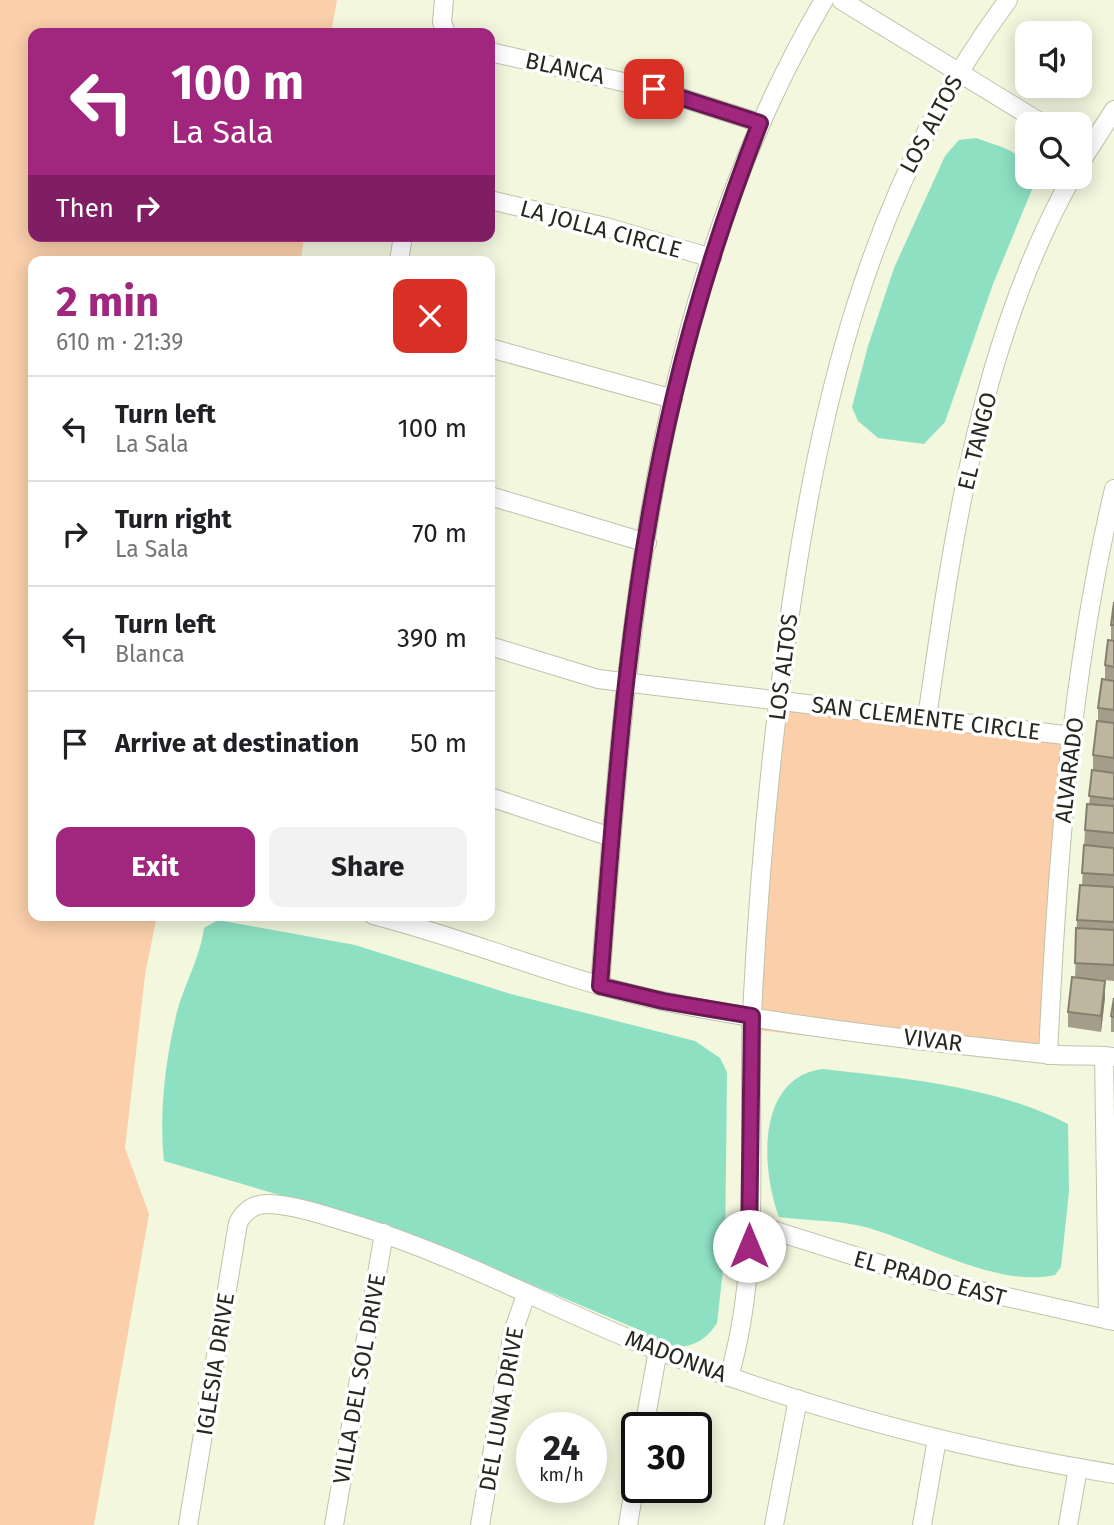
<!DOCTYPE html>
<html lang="en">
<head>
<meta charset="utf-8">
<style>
	body { margin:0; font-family:"Fira Sans",sans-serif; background:#f2f2f2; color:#202124; height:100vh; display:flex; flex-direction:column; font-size:26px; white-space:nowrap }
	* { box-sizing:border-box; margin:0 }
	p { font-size:23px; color:#757577 }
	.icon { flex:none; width:38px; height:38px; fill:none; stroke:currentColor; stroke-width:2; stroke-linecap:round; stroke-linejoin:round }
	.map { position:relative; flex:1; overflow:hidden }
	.side { position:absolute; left:28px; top:256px; width:467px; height:665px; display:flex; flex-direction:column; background:#fff; border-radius:14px; box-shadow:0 4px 18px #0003 }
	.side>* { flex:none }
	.banner { position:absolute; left:28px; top:28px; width:467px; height:214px; border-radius:14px; box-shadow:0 4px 18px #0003; background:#a1267d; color:#fff; overflow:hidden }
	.fabs { position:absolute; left:1015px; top:21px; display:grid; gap:14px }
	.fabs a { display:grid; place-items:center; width:77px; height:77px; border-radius:14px; background:#fff; box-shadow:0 4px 18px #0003; font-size:35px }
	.speed { position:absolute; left:516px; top:1412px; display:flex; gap:14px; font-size:35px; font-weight:700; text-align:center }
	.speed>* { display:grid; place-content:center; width:91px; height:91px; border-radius:50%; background:#fff; box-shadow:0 4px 18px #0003; line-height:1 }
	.speed small { font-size:18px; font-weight:400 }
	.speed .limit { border:4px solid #111; border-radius:10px; background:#fff; color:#111 }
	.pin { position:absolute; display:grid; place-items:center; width:60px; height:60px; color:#fff; margin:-30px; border-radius:14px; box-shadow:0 4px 10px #0006 }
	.me { position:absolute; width:77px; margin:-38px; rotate:0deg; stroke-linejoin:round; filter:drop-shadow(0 0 5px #0008) }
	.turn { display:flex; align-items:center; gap:24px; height:147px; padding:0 28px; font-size:32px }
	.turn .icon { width:91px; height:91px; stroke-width:2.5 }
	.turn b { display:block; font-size:49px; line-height:60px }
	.then { display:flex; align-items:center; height:66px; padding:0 28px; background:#0003; gap:14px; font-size:26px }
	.round { display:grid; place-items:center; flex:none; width:74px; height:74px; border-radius:14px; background:#f2f2f2 }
	.head { display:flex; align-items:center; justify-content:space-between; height:119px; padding:0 28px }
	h1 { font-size:42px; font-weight:700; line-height:52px; color:#a1267d }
	.button { display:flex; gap:14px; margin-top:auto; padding:14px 28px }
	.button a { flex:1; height:80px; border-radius:14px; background:#a1267d; color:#fff; font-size:28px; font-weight:700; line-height:80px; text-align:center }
	.button a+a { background:#f2f2f2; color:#202124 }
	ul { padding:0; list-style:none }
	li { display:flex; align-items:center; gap:21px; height:105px; padding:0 28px; border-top:2px solid #e0e0e0 }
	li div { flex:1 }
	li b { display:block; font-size:26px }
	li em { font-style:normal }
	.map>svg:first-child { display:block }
	.green { fill:#facfaa }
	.water { fill:#8ee0c3 }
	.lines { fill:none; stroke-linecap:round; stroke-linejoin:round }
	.minor-casing { stroke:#bec3ab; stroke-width:20 }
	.minor { stroke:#fff; stroke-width:18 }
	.wall { fill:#a49d89 }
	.shaded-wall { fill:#867f6f }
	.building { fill:#bfb69f; stroke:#867f6f; stroke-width:2 }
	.route-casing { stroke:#691951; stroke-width:18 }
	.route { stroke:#a1267d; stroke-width:12 }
	.labels { text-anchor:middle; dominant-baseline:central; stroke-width:7; stroke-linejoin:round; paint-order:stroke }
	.street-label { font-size:23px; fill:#27281f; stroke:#fff }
</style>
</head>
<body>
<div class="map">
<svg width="1114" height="1525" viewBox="0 0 1114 1525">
	<rect width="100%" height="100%" fill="#f2f7de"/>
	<g class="green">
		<path d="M0 0H337L331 33H33V236H304L301 261H33V915H157L145 975 125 1148 149 1214 94 1525H0Z"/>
		<path d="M772 703 1078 732 1055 1064 741 1028Z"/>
	</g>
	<g class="water">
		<path d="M976 138C999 147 1027 150 1027 177H1033V187L993 284 945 422 924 444 878 438 858 421 852 407 868 346 894 268 945 156 959 140Z"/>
		<path d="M218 920 355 945 511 994 695 1041 720 1058 727 1072 725 1252 717 1323C701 1347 687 1347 660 1348L644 1332 412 1234 164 1161C159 1113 165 1063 176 1016 183 986 200 959 204 928Z"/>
		<path d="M822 1069C904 1078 994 1086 1068 1124L1069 1191 1061 1267 1055 1275C999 1288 923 1244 869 1228 842 1220 808 1221 779 1217 761 1169 756 1078 822 1069Z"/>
	</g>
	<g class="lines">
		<defs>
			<g id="minor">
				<path d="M444 0 442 22 446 33"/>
				<path d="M841 0 1043 124"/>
				<path d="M490 52 654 89 760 123"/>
				<path d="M1080 163 1114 110"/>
				<path d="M490 200 606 227 712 258"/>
				<path d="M399 261 403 236"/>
				<path d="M490 348 673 399"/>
				<path d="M490 496 647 543"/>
				<path d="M490 646 598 679 1073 736"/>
				<path d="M927 718C953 535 980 341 1072 177"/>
				<path d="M490 797 611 837"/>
				<path d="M373 915C471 940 563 980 662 1001 787 1026 919 1041 1045 1054 1068 1057 1091 1054 1114 1057"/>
				<path d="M600 986C625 653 650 294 824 0"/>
				<path d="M1048 1055C1057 866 1070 674 1114 489"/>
				<path d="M1104 1056 1108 1320"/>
				<path d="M750 1223 931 1280 1114 1321"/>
				<path d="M729 1377C763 1260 747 1134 752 1014 758 889 769 766 786 642 817 413 867 189 1008 0"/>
				<path d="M644 1428 658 1350"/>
				<path d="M188 1525 238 1223C244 1211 254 1204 268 1204 295 1205 324 1215 350 1223 457 1255 555 1310 659 1351 806 1408 959 1449 1114 1474"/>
				<path d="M334 1525 384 1233"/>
				<path d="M480 1525 513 1332 526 1295"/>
				<path d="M628 1525 637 1471"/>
				<path d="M774 1525 798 1399"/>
				<path d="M922 1525 937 1439"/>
				<path d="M1068 1525 1078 1468"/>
			</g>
		</defs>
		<use href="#minor" class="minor-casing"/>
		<use href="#minor" class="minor"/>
	</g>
	<g class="wall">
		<path d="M1114 602V640H1111V625Z"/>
		<path d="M1114 641V981L1092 979 1105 997 1101 1032 1068 1027V1012L1075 978 1077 920 1082 885 1085 830 1089 804 1093 770V755L1098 721V708L1105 679V665Z"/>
		<path d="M1114 998V1032H1111V1016Z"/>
	</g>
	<path class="shaded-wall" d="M1105 981V997L1101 1032V1016Z"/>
	<g class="building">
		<path d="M1114 602V625H1111Z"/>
		<path d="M1108 640 1114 641V667L1105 665Z"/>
		<path d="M1102 679 1114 681V710L1098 708Z"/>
		<path d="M1097 721 1114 723V758L1093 755Z"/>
		<path d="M1092 770 1114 773V799L1089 796Z"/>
		<path d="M1087 804 1114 806V833L1085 830Z"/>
		<path d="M1084 845 1114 848V875L1082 873Z"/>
		<path d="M1080 885 1114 887V922L1077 920Z"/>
		<path d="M1076 928 1114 930V965L1075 963Z"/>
		<path d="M1072 977 1105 981 1101 1016 1068 1012Z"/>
		<path d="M1114 998V1017L1111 1016Z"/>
	</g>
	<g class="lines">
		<defs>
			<path id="route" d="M654 89 760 123C725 212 696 303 674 396 628 588 615 789 600 986L663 1001 752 1016 749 1246"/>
		</defs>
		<use href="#route" class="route-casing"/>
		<use href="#route" class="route"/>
	</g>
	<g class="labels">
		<g class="street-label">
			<text transform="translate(565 68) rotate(12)">BLANCA</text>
			<text transform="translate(931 124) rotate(-62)">LOS ALTOS</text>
			<text transform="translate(601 229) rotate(15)">LA JOLLA CIRCLE</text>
			<text transform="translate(977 441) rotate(-76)">EL TANGO</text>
			<text transform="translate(783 667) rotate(-83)">LOS ALTOS</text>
			<text transform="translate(926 718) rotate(7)">SAN CLEMENTE CIRCLE</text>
			<text transform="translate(1069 770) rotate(-83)">ALVARADO</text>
			<text transform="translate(933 1040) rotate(7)">VIVAR</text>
			<text transform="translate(930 1278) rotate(15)">EL PRADO EAST</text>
			<text transform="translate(676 1356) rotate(21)">MADONNA</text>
			<text transform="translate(215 1364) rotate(-81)">IGLESIA DRIVE</text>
			<text transform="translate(359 1379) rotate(-80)">VILLA DEL SOL DRIVE</text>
			<text transform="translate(501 1409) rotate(-80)">DEL LUNA DRIVE</text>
		</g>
	</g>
</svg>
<div class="fabs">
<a><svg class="icon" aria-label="sound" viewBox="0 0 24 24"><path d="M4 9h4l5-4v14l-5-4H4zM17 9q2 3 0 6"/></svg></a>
<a><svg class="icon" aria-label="search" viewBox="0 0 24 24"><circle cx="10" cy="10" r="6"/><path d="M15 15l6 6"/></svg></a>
</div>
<div class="speed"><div>24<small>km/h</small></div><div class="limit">30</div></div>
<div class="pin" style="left:654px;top:89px;background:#d93025"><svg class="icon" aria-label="arrive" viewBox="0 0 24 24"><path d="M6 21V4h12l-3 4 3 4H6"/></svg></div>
<svg class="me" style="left:749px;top:1246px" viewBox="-20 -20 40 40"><circle r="19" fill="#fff"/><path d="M0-13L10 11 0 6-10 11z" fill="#a1267d"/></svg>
<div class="banner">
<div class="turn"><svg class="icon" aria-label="left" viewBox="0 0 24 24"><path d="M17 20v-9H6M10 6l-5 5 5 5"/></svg><div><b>100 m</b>La Sala</div></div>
<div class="then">Then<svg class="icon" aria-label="right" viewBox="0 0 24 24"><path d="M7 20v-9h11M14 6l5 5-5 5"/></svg></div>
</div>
<section class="side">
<div class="head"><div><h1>2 min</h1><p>610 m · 21:39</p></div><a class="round" style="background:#d93025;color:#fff"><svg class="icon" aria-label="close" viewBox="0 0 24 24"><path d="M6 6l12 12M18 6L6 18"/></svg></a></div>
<ul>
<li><svg class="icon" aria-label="left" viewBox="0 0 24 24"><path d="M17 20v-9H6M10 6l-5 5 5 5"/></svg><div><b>Turn left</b><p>La Sala</p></div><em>100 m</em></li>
<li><svg class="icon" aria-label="right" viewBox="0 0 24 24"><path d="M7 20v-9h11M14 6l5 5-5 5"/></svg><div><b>Turn right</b><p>La Sala</p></div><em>70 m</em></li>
<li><svg class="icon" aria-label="left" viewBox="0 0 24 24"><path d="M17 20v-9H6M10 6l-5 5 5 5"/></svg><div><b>Turn left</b><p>Blanca</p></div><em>390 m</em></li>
<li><svg class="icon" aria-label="arrive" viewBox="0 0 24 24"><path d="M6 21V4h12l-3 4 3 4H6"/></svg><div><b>Arrive at destination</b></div><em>50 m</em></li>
</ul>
<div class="button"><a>Exit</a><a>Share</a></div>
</section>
</div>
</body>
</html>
